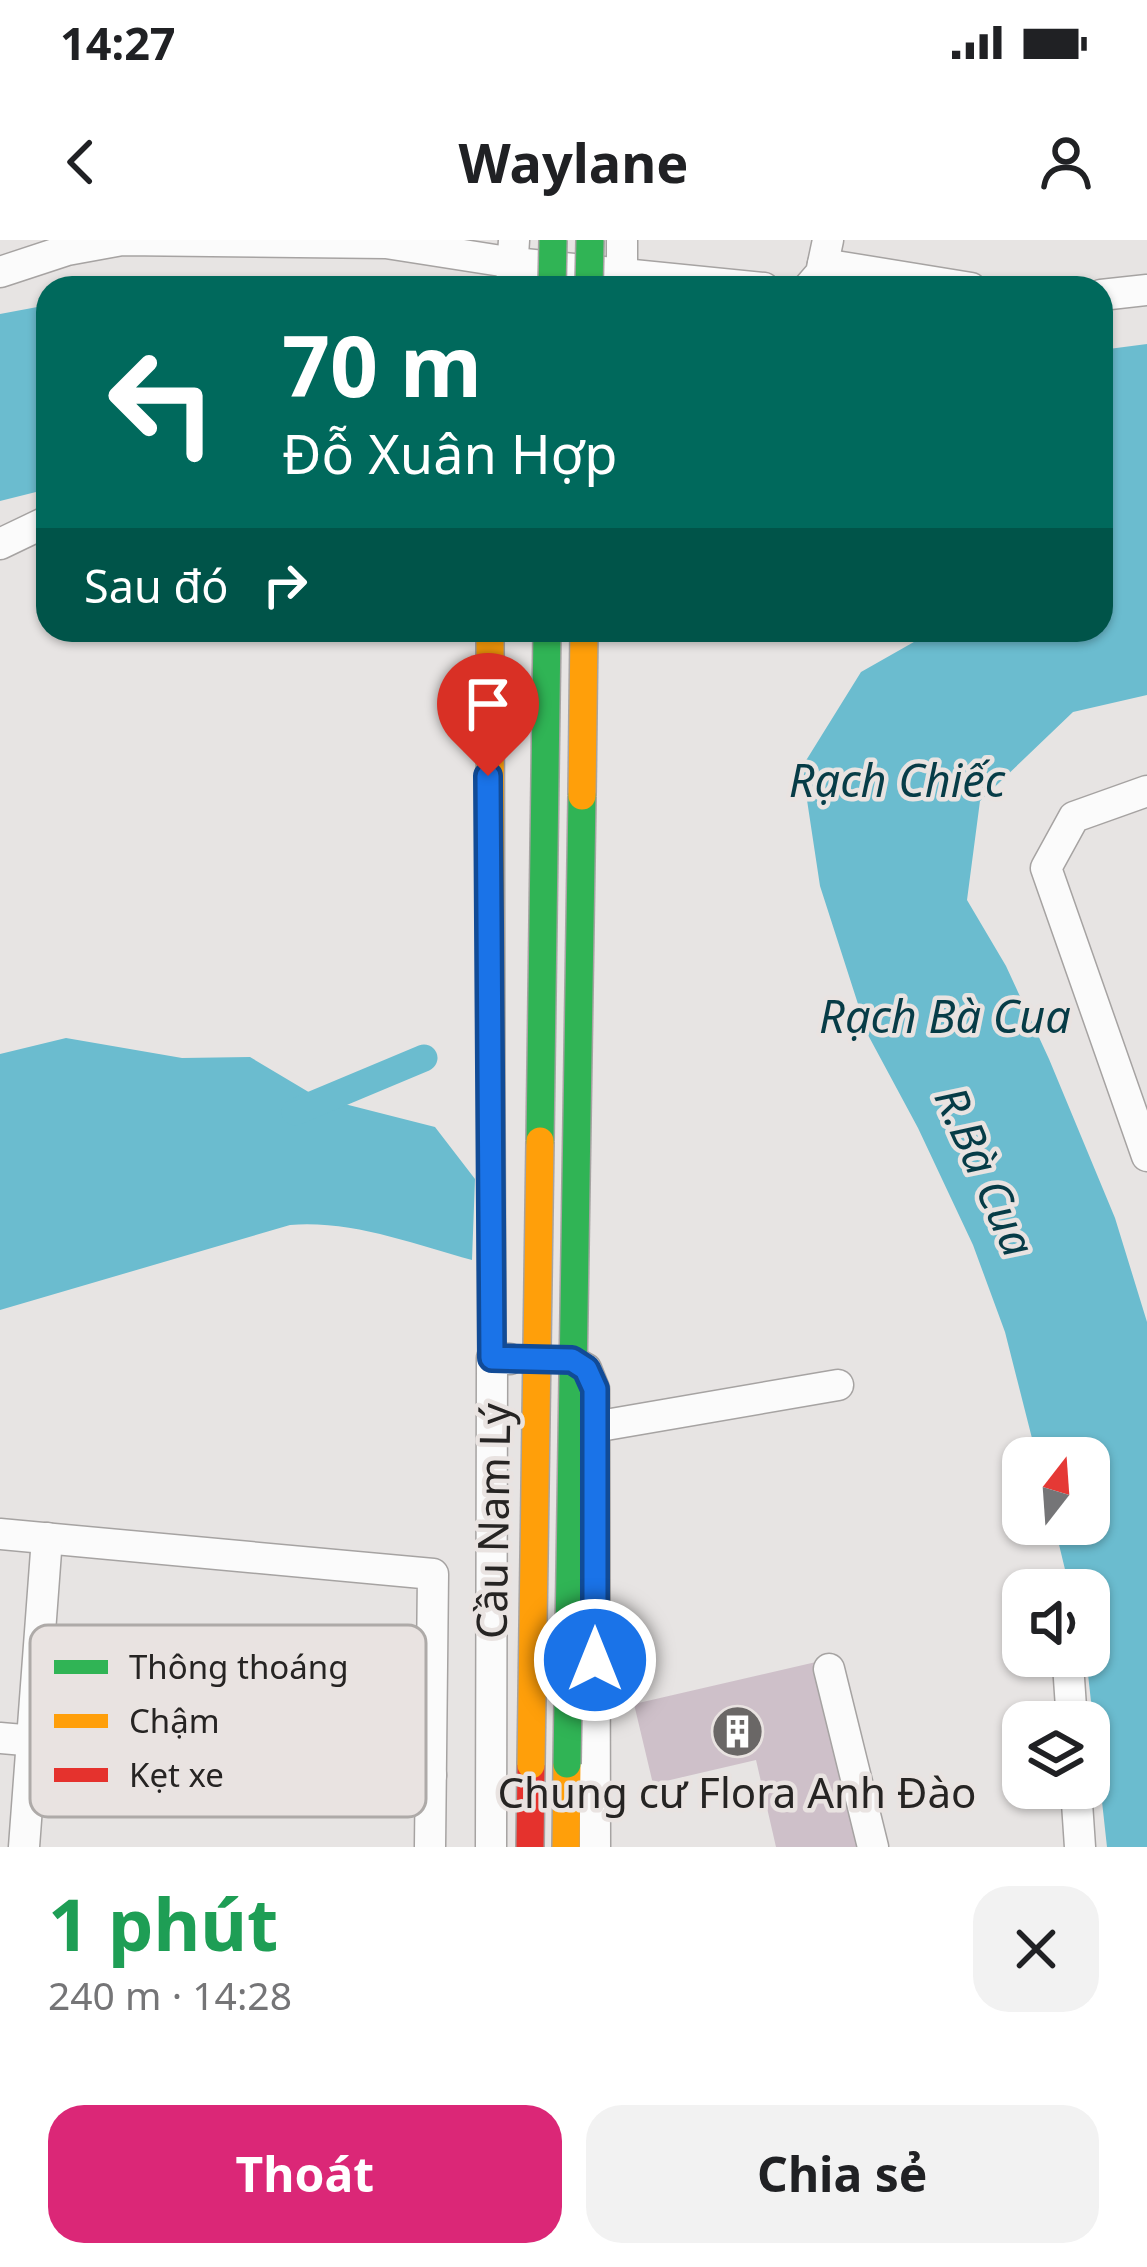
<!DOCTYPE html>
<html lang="vi">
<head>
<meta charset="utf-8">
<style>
	body { margin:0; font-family:"Noto Sans",sans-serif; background:#f2f2f2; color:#202124; height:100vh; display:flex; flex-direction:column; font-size:45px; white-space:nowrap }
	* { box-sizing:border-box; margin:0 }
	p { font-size:39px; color:#757577 }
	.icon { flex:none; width:66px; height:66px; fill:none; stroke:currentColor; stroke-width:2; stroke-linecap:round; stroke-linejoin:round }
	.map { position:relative; height:1607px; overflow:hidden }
	.panel { display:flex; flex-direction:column; background:#fff; flex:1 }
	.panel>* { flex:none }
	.hud { position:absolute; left:36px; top:36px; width:1077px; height:366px; border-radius:36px; box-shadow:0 3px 9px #0004; background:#00695c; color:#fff; overflow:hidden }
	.needle { width:78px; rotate:17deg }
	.buttons { position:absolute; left:1002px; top:1197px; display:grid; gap:24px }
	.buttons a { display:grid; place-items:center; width:108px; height:108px; border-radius:24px; background:#fff; box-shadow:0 3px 9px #0004; font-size:60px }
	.pin { position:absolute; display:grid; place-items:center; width:102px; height:102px; color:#fff; margin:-123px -51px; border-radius:50% 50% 50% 0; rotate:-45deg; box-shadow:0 0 12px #0007 }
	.pin .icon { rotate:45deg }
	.me { position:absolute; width:132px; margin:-66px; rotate:0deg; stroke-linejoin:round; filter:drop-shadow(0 0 9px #0008) }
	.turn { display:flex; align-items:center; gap:42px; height:252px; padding:0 48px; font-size:54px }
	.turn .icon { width:156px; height:156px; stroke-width:2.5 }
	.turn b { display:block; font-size:84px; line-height:102px }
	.then { display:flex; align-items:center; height:114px; padding:0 48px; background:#0003; gap:24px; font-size:45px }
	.round { display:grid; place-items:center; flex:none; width:126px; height:126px; border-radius:36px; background:#f2f2f2 }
	.summary { display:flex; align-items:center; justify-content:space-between; height:204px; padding:0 48px }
	h1 { font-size:72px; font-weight:700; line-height:90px; color:#1e9e55 }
	.action { display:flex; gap:24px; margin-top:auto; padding:24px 48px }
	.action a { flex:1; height:138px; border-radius:36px; background:#db2777; color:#fff; font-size:48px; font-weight:700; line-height:138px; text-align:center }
	.action a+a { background:#f2f2f2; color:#202124 }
	.status { display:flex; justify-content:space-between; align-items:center; height:84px; padding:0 60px; background:#fff; direction:ltr }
	.status svg { height:33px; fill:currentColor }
	header { display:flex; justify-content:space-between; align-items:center; height:156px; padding:0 48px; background:#fff; font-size:54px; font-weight:700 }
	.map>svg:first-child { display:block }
	.water { fill:#6bbccf }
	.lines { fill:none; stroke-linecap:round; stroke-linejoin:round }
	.canal { stroke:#6bbccf; stroke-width:27 }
	.building { fill:#cec0c9 }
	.street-casing { stroke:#a6a3a2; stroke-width:33 }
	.slow-casing { stroke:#a6a3a2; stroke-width:30 }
	.jam-casing { stroke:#a6a3a2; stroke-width:30 }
	.street { stroke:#fbfbfb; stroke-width:30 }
	.slow { stroke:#ff9f0a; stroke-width:27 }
	.jam { stroke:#e5322d; stroke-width:27 }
	.fast-bridge-casing { stroke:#a6a3a2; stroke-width:30; stroke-linecap:butt }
	.slow-bridge-casing { stroke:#a6a3a2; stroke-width:30; stroke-linecap:butt }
	.fast-bridge { stroke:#30b455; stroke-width:27 }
	.slow-bridge { stroke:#ff9f0a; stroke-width:27 }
	.route-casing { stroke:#114b97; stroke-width:30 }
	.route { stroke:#1a73e8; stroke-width:21 }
	.labels { text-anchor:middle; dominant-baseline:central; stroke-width:9; stroke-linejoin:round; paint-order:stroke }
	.street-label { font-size:42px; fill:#262423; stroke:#e9e3e1 }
	.poi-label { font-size:42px; fill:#262423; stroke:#e9e3e1 }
	.water-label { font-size:45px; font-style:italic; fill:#073c47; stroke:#e9e3e1 }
	.key { fill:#e9e3e1; stroke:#aeaaa8; stroke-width:3 }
	.key-label { font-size:33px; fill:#262423 }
</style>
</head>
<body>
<div class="status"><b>14:27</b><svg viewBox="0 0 49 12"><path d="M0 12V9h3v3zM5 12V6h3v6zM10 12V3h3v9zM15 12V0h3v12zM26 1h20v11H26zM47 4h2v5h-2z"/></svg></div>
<header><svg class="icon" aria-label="back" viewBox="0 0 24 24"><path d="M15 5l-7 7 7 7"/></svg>Waylane<svg class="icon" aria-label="person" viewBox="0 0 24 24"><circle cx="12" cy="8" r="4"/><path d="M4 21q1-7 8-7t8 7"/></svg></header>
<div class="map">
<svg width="1147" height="1607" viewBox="0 0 1147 1607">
	<rect width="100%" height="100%" fill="#e7e4e3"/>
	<g class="water">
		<path d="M48 65V249L0 261V74Z"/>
		<path d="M1147 104V455L1073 472 980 561 967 660 1006 726 1049 819 1115 978 1147 1082V1607H1107L1086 1416 1089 1350H1070L1054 1284H1089V1218H1037L1005 1092 973 1005 918 888 868 795 820 646 802 527 861 432 935 390H1101V110Z"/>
		<path d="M66 798 182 818 250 817 317 857 435 887 475 939 472 1020C413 1004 352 980 290 985L0 1070V814Z"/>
	</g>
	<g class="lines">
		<path class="canal" d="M295 872 424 818"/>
	</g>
	<path class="building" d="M816 1422 860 1607H776L756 1520 653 1544 634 1464Z"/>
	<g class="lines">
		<defs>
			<g id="street">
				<path d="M823 24 971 48"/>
				<path d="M0 32 67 10 122 0 386 3 514 23 764 48"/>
				<path d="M622 33V0"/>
				<path d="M511 48 514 0"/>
				<path d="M808 48 821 33 828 0"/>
				<path d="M1101 55 1147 50"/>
				<path d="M0 304 48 281"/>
				<path d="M1147 551 1074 577 1046 628 1147 916"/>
				<path d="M570 1120 586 1129 594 1149 595 1607"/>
				<path d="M594 1187 838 1145"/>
				<path d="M0 1294 433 1334 430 1607"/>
				<path d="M1068 1424 1072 1482"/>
				<path d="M829 1429 873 1607"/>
				<path d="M0 1498 431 1535"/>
				<path d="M1076 1548 1080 1607"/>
				<path d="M24 1607 47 1298"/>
				<path d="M491 1607 492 1118 510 1119"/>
			</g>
			<g id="slow">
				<path d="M490 390 491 888"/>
				<path d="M566 1607 567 1524"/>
			</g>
			<g id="jam">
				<path d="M491 888 492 1118"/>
				<path d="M530 1607 531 1525"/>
			</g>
		</defs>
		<use href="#street" class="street-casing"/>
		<use href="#slow" class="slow-casing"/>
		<use href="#jam" class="jam-casing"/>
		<use href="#street" class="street"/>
		<use href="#slow" class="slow"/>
		<use href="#jam" class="jam"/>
		<defs>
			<g id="fast-bridge">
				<path d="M552 48 553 0"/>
				<path d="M589 48 590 0"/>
				<path d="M540 901 547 390"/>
				<path d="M567 1524 582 556"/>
			</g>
			<g id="slow-bridge">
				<path d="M582 556 584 390"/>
				<path d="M531 1525 540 901"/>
			</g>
		</defs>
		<use href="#fast-bridge" class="fast-bridge-casing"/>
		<use href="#slow-bridge" class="slow-bridge-casing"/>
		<use href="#fast-bridge" class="fast-bridge"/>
		<use href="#slow-bridge" class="slow-bridge"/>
	</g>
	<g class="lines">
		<defs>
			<path id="route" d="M488 536 492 1118 572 1120 586 1129 595 1149V1420"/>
		</defs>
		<use href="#route" class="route-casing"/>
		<use href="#route" class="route"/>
	</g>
	<defs>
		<symbol id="building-disc" viewBox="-11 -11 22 22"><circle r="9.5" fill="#6a6766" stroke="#e9e3e1"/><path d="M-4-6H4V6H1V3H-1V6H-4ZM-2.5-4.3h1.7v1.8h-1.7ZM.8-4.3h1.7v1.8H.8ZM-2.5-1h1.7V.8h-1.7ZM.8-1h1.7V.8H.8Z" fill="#fff"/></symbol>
	</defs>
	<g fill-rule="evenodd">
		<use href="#building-disc" x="708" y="1462" width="59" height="59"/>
	</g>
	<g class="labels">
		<g class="street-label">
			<text transform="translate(492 1281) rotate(-89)">Cầu Nam Lý</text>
		</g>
		<g class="poi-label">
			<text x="737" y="1551">Chung cư Flora Anh Đào</text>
		</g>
		<g class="water-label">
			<text x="897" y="539">Rạch Chiếc</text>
			<text x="945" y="775">Rạch Bà Cua</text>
			<text transform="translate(986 931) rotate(66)">R.Bà Cua</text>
		</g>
	</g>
	<rect x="30" y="1385" width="396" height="192" rx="18" class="key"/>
	<rect x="54" y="1420" width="54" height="14" fill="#30b455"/>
	<rect x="54" y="1474" width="54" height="14" fill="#ff9f0a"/>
	<rect x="54" y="1528" width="54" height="14" fill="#e5322d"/>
	<g class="key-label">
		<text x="129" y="1439">Thông thoáng</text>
		<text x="129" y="1493">Chậm</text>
		<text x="129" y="1547">Kẹt xe</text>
	</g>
</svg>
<div class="buttons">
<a><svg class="needle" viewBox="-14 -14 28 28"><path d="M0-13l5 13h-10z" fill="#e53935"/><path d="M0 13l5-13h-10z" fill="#757577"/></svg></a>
<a><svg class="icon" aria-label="sound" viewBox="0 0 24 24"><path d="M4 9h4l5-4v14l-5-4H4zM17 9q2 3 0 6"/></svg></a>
<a><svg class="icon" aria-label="layers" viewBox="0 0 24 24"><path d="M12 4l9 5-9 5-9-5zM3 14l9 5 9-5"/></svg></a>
</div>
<div class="pin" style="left:488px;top:536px;background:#d93025"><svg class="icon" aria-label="arrive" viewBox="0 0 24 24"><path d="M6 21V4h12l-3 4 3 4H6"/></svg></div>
<svg class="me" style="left:595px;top:1420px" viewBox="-20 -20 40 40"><circle r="17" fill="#1a73e8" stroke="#fff" stroke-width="3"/><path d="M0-11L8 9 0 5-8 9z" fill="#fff"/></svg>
<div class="hud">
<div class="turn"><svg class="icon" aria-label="left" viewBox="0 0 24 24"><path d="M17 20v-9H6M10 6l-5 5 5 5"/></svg><div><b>70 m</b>Đỗ Xuân Hợp</div></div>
<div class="then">Sau đó<svg class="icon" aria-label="right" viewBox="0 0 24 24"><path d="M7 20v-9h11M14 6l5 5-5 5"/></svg></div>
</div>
</div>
<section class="panel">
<div class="summary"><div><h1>1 phút</h1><p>240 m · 14:28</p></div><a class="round"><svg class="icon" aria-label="close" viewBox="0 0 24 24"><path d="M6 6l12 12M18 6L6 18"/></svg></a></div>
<div class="action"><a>Thoát</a><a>Chia sẻ</a></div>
</section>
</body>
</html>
